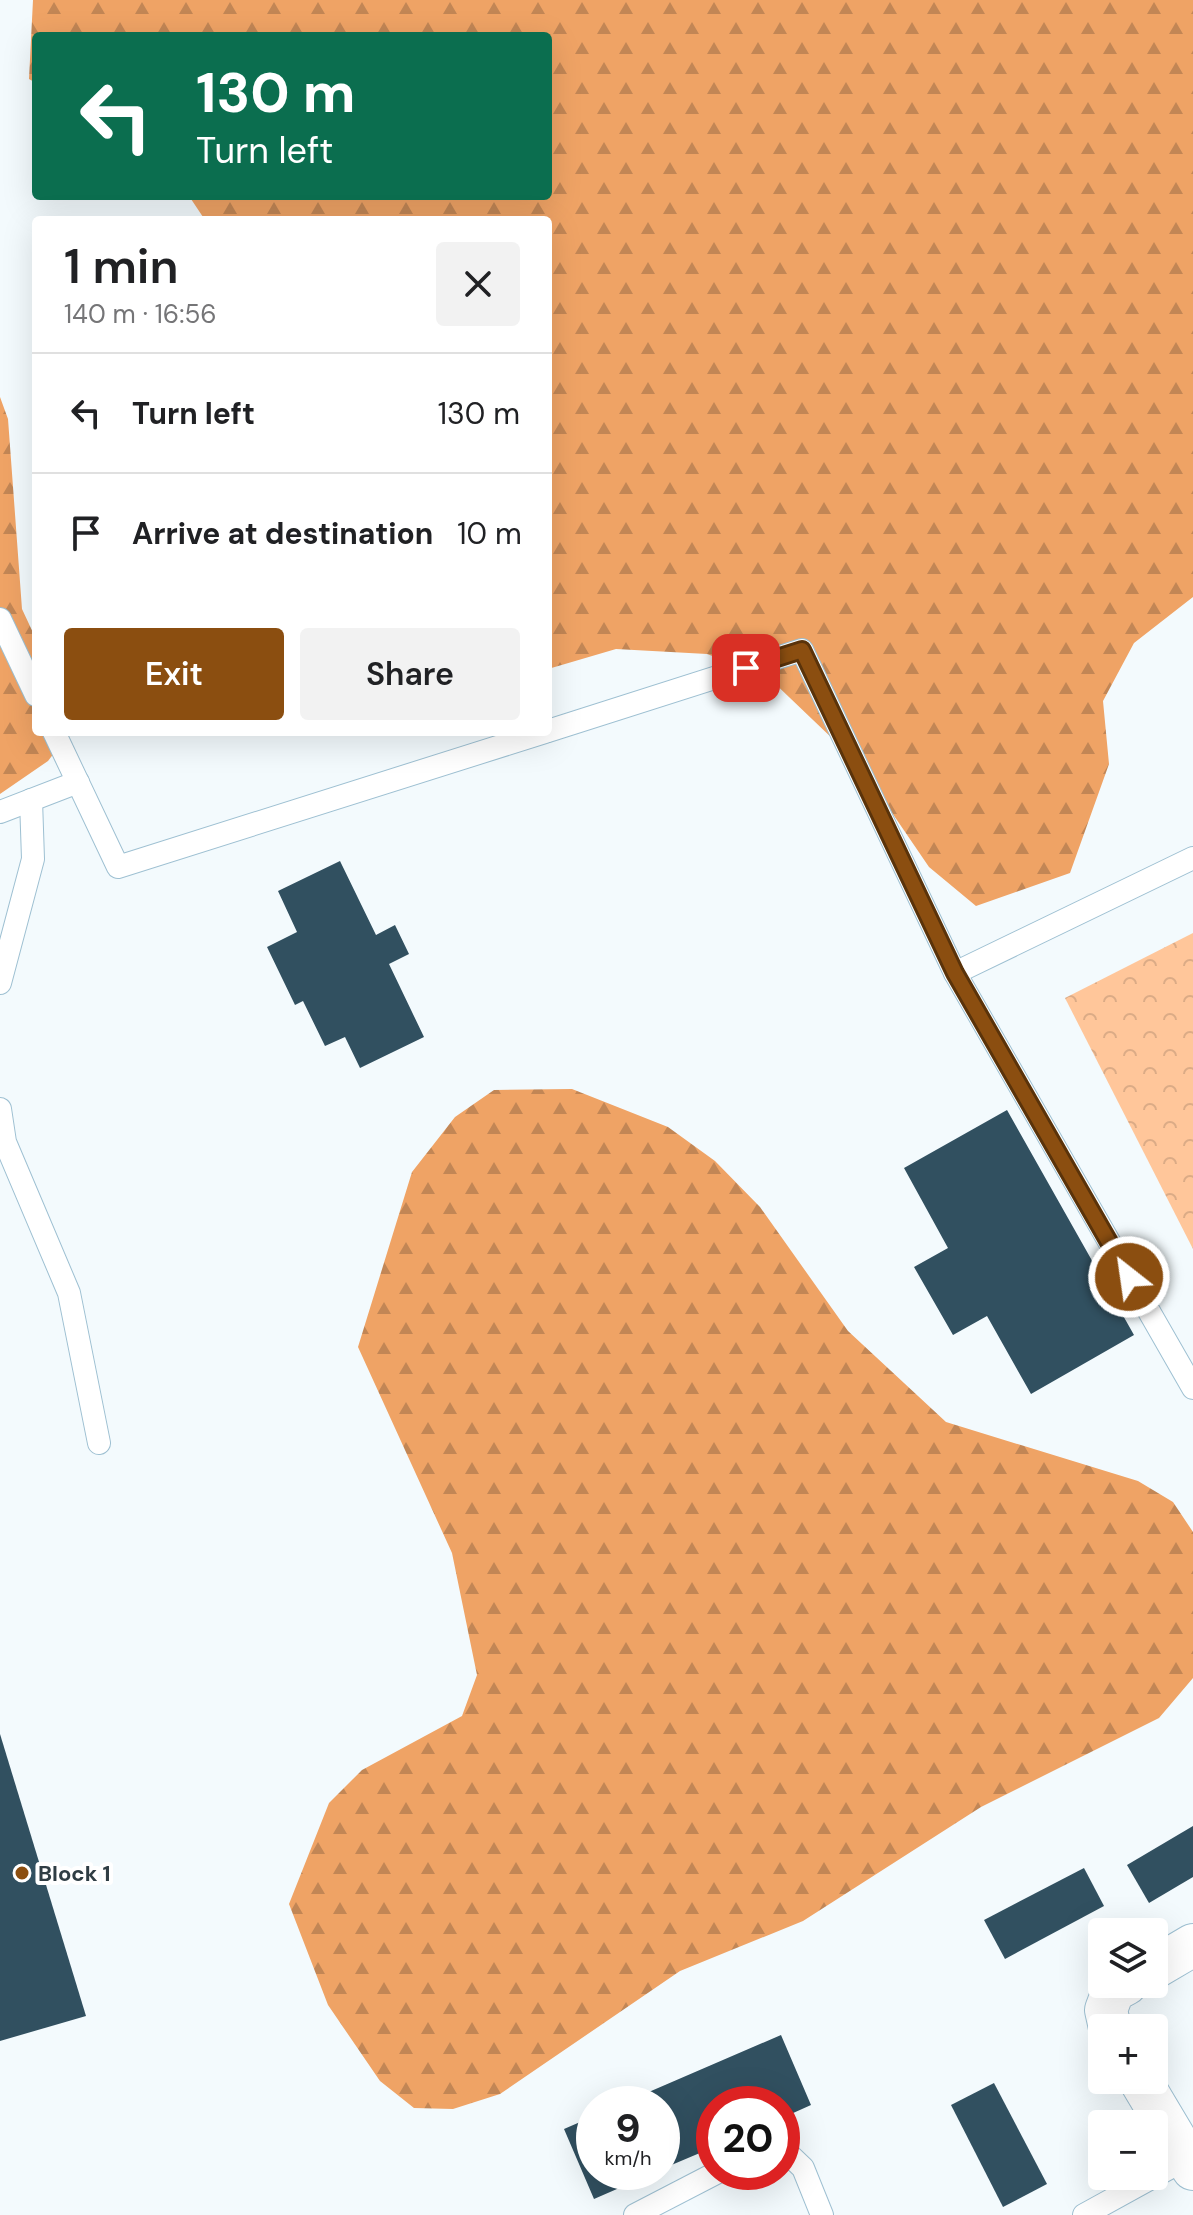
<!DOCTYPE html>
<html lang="en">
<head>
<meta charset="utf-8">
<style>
	body { margin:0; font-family:"DM Sans",sans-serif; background:#f2f2f2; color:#202124; height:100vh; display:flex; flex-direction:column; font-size:30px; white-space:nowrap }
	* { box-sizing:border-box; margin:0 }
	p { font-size:26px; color:#757577 }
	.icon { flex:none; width:44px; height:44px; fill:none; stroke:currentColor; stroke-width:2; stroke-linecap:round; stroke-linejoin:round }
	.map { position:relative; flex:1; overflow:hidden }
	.details { position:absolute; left:32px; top:216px; width:520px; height:520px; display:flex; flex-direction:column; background:#fff; border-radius:8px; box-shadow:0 8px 32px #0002 }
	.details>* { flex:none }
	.hud { position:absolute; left:32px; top:32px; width:520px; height:168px; border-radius:8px; box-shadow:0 8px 32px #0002; background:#0b6e4f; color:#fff; overflow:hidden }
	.controls { position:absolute; left:1088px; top:1918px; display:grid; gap:16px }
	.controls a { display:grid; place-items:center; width:80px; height:80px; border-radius:8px; background:#fff; box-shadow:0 8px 32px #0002; font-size:40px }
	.speed { position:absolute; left:576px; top:2086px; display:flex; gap:16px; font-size:40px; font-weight:700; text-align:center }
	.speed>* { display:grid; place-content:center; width:104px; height:104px; border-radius:50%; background:#fff; box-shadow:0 8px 32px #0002; line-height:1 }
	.speed small { font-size:20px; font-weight:400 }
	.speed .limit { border:12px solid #d22; background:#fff; color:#111 }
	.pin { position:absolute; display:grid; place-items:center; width:68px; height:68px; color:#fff; margin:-34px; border-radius:16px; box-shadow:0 4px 12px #0006 }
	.me { position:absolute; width:88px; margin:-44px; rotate:330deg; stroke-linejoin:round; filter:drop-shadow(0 0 6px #0008) }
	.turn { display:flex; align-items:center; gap:28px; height:168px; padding:0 32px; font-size:36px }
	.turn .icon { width:104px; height:104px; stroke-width:2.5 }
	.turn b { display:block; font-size:56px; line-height:68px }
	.round { display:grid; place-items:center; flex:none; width:84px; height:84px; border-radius:8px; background:#f2f2f2 }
	.overview { display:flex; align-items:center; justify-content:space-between; height:136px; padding:0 32px }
	h1 { font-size:48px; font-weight:600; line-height:60px }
	.primary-button { display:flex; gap:16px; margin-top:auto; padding:16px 32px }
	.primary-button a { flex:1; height:92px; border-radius:8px; background:#8b4e10; color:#fff; font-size:32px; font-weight:600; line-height:92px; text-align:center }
	.primary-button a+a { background:#f2f2f2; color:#202124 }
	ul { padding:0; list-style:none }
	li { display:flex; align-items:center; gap:24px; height:120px; padding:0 32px; border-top:2px solid #e0e0e0 }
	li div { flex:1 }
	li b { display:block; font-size:30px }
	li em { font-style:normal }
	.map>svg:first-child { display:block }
	.forest { fill:url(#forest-firs) }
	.park { fill:url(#park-crowns) }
	.building { fill:#315060 }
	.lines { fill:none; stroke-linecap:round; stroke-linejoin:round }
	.lane-casing { stroke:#9ec0d2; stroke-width:24 }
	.street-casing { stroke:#9ec0d2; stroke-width:44 }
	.lane { stroke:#fff; stroke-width:22 }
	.street { stroke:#fff; stroke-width:42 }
	.route-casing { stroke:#5a330a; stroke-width:20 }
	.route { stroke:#8b4e10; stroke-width:14 }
	.poi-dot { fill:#8b4e10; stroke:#fff; stroke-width:3 }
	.labels { text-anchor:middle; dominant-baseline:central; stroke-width:8; stroke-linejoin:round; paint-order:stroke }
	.poi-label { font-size:22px; font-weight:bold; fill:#2f3d44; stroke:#fff; text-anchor:start }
</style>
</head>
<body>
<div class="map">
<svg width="1193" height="2215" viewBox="0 0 1193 2215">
	<defs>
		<pattern id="forest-firs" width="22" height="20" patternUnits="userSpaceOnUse" patternTransform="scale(2)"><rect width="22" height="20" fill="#efa365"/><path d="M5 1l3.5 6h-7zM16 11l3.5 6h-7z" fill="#c28655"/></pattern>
		<pattern id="park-crowns" width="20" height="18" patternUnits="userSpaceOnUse" patternTransform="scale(2)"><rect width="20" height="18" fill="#ffc69a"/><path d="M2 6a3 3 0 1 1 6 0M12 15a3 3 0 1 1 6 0" fill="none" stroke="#dbab86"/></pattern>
	</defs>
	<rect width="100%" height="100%" fill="#f3fafd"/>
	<g class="forest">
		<path d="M33 0H1193V597L1134 643 1103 701 1109 764 1070 873 976 906 929 867 858 763 767 676 707 654 616 649 548 669V220H205L189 196H548V36H36V83L29 79Z"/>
		<path d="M0 397 8 419 22 609 36 639V732H70L48 761 0 794Z"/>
		<path d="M572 1089 668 1127 715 1161 760 1207 848 1331 946 1422 1138 1481 1173 1502 1193 1532V1678L1159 1718 981 1807 803 1921 680 1971 500 2094 453 2109 414 2108 380 2081 328 2005 289 1904 329 1803 362 1770 462 1716 477 1675 452 1553 358 1347 412 1172 455 1117 494 1090Z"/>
	</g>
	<path class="park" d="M1193 933V1249L1065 998Z"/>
	<g class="building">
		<path d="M340 861 376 935 395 925 409 954 389 964 424 1037 360 1068 345 1037 325 1046 303 1001 295 1005 267 947 297 932 278 891Z"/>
		<path d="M1007 1110 1134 1335 1031 1394 987 1316 953 1335 914 1267 948 1248 904 1168Z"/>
		<path d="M0 1734 86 2016 0 2041Z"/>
		<path d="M1193 1826V1877L1149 1903 1127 1865Z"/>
		<path d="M1084 1868 1104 1906 1005 1959 984 1920Z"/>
		<path d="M781 2035 811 2105 782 2118V2104H714V2147L662 2169V2104H621Z"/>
		<path d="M994 2083 1047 2184 1003 2207 951 2105Z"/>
		<path d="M594 2116V2172H656L594 2199 564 2129Z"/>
	</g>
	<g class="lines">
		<defs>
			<g id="lane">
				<path d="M0 619 36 695"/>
				<path d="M548 731 802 650 955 973 1193 1388"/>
				<path d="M54 732 118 867 545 732"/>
				<path d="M0 812 78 782"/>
				<path d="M955 973 1193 858"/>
				<path d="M0 983 33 859 31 800"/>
				<path d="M0 1109 5 1142 69 1293 99 1443"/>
				<path d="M782 2148 803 2168 822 2215"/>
				<path d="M635 2215 718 2172"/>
				<path d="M1084 2215 1193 2155"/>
			</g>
			<g id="street">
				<path d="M1154 1968 1193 1945"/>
				<path d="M1110 2028 1106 2010 1113 1991 1126 1984"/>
				<path d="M1140 2080 1193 2169"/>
			</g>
		</defs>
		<use href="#lane" class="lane-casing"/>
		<use href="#street" class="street-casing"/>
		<use href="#lane" class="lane"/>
		<use href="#street" class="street"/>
	</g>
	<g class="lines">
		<defs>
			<path id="route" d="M746 668 802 650 955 973 1129 1277"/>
		</defs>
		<use href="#route" class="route-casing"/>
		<use href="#route" class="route"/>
	</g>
	<circle class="poi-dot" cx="22" cy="1873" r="8"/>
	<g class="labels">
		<g class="poi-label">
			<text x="38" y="1873">Block 1</text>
		</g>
	</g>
</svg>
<div class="controls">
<a><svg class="icon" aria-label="layers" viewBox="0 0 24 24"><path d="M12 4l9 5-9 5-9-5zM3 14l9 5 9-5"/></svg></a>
<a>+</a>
<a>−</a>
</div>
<div class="speed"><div>9<small>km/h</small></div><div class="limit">20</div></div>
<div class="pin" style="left:746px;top:668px;background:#d93025"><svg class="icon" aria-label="arrive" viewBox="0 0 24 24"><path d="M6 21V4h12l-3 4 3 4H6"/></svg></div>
<svg class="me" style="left:1129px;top:1277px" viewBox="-20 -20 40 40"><circle r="17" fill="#8b4e10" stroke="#fff" stroke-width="3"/><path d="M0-11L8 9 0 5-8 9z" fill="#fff"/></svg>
<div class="hud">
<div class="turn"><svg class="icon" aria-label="left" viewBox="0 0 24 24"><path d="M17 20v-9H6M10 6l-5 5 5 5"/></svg><div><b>130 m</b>Turn left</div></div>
</div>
<section class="details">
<div class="overview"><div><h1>1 min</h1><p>140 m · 16:56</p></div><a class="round"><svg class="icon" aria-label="close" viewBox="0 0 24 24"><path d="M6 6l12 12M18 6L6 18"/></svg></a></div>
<ul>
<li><svg class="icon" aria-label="left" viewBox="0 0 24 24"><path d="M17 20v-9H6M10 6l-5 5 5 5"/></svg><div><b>Turn left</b></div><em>130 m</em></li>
<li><svg class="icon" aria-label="arrive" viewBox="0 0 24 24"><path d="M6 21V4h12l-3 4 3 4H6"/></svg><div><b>Arrive at destination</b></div><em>10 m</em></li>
</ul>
<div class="primary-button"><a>Exit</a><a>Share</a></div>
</section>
</div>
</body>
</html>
